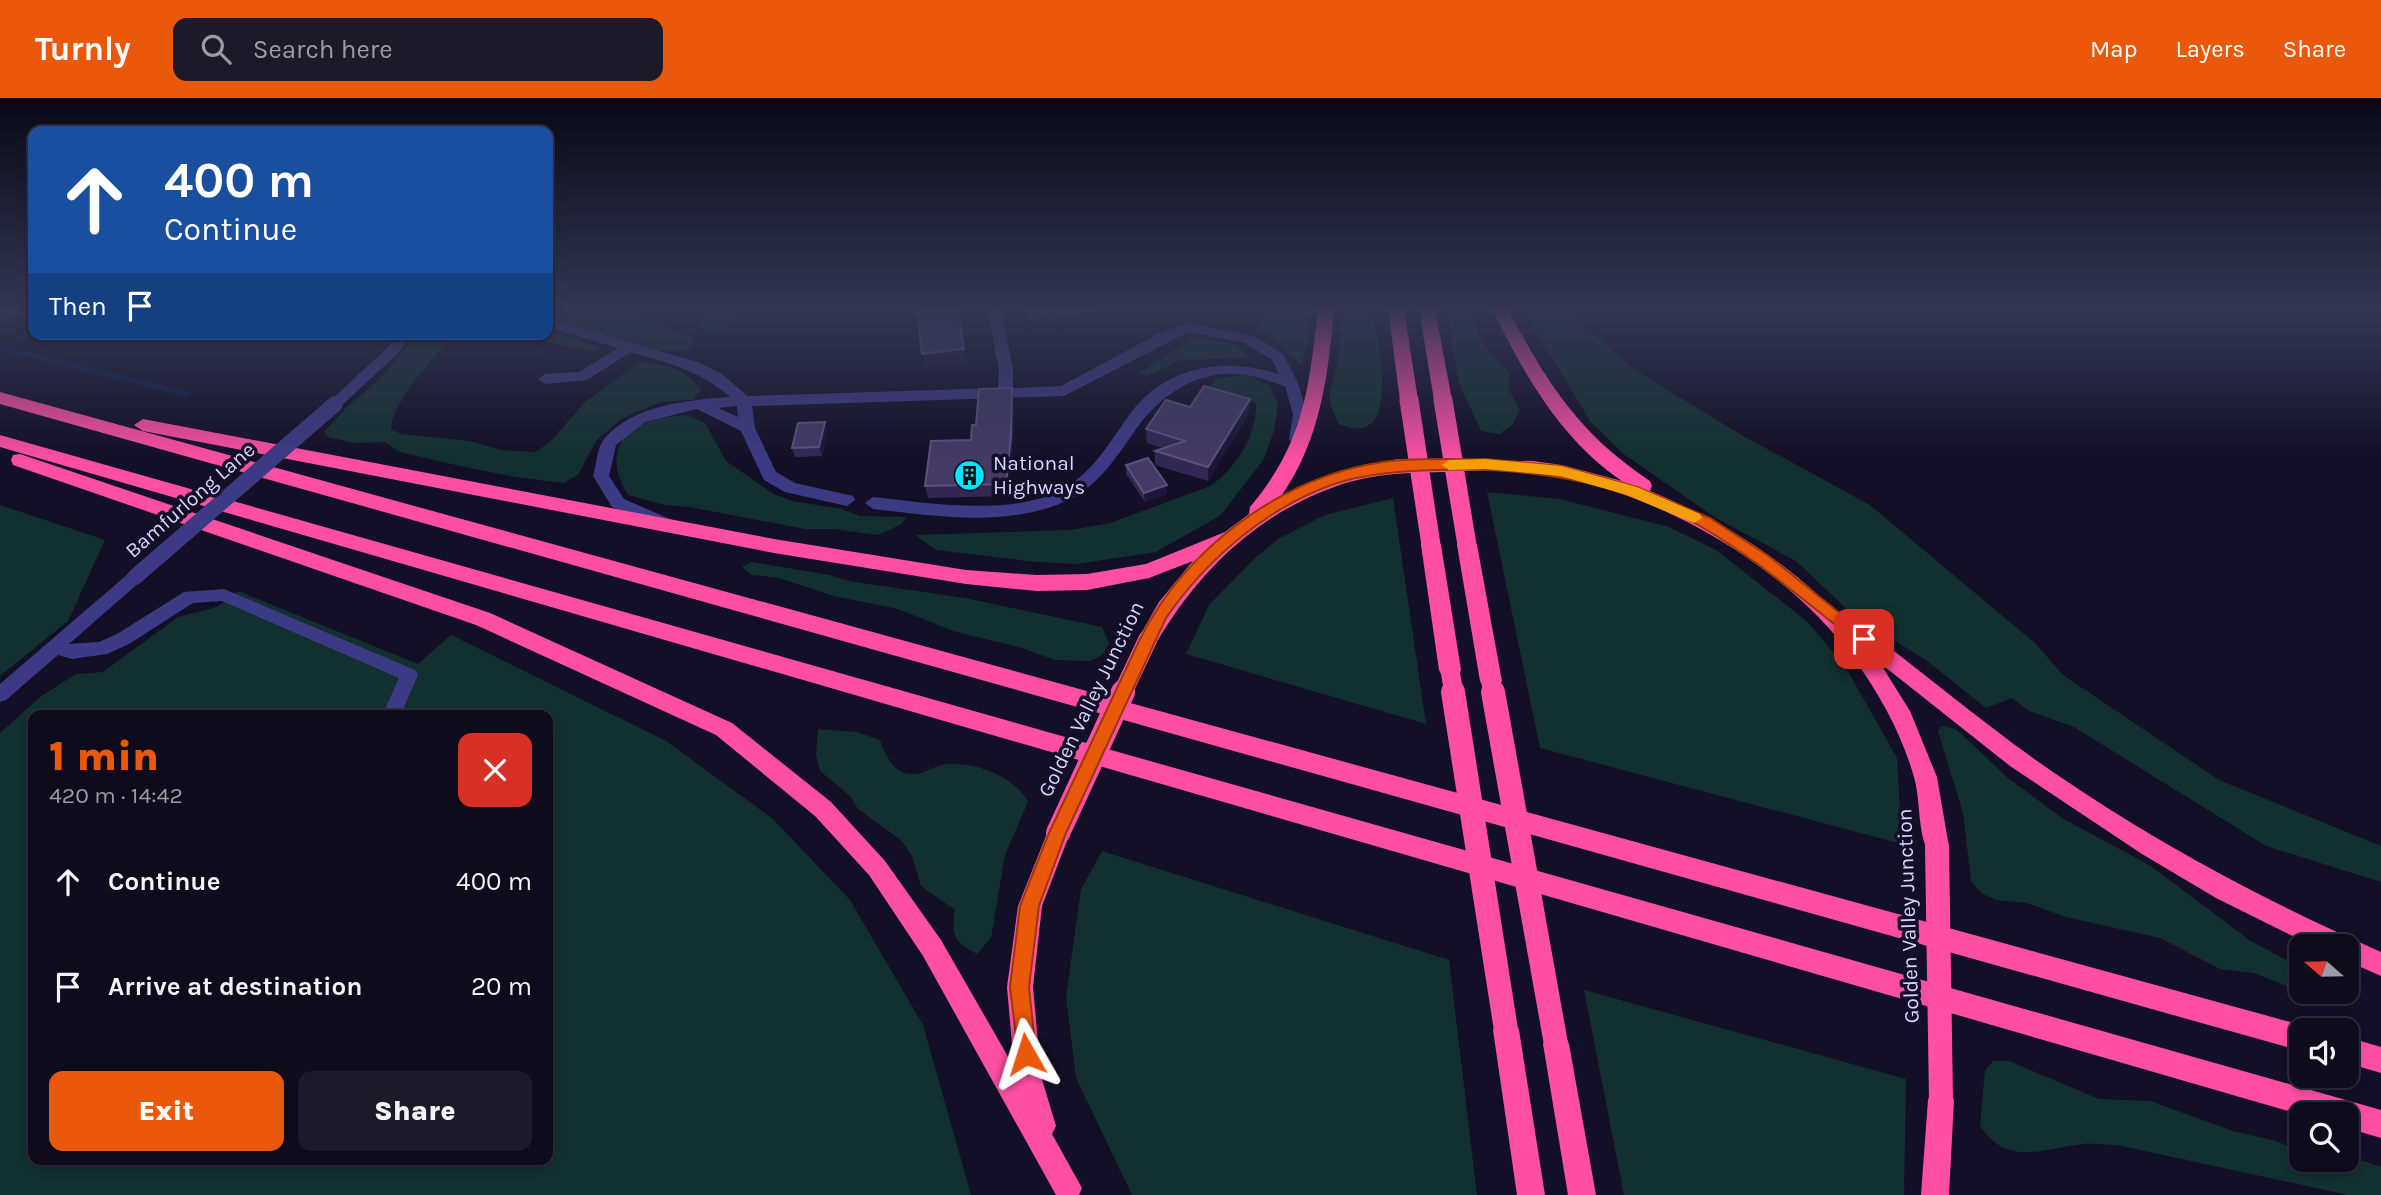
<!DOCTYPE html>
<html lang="en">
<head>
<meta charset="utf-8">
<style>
	body { margin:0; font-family:Karla,sans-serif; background:#1c1929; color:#f1f3f6; height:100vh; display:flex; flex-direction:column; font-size:26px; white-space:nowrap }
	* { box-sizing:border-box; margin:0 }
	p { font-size:23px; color:#9b9ba3 }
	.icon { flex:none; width:38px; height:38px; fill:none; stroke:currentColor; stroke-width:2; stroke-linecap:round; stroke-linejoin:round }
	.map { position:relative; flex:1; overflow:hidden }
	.side { position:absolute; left:28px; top:612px; width:525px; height:455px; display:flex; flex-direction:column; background:#0e0b1c; border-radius:14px; box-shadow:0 4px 10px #0003,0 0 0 2px #2e2b3b }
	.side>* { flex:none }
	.hud { position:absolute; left:28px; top:28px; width:525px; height:214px; border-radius:14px; box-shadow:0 4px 10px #0003,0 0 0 2px #2e2b3b; background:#1a4fa0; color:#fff; overflow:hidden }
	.needle { width:46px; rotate:290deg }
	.buttons { position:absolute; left:2289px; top:836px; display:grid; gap:14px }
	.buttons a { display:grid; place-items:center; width:70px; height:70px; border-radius:14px; background:#0e0b1c; box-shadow:0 4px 10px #0003,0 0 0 2px #2e2b3b; font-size:35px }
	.pin { position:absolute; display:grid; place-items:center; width:60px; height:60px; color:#fff; margin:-30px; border-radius:14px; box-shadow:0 4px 10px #0006 }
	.me { position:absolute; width:77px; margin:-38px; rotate:354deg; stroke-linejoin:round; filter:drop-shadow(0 0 5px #0008) }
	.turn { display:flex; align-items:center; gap:24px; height:147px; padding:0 21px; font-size:32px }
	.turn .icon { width:91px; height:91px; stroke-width:2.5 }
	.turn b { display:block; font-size:49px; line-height:60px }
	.then { display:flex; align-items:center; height:66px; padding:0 21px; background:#0003; gap:14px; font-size:26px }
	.round { display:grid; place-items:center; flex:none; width:74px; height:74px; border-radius:14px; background:#1c1929 }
	.overview { display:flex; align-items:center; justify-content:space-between; height:119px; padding:0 21px }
	h1 { font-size:42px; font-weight:800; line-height:52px; color:#ea580c }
	.cta { display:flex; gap:14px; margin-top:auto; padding:14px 21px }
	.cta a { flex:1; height:80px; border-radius:14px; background:#ea580c; color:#fff; font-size:28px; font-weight:800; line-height:80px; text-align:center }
	.cta a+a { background:#1c1929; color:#f1f3f6 }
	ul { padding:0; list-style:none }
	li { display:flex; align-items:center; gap:21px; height:105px; padding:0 21px }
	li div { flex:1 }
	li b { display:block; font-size:26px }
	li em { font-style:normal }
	header { display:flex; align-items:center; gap:42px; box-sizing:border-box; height:98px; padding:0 35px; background:#ea580c; color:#fff }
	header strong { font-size:33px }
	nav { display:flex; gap:38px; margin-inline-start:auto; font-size:24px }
	.search { width:490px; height:63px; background:#1c1929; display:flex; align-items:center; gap:18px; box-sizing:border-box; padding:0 24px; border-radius:14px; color:#9b9ba3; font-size:26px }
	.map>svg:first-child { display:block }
	.green { fill:#12302f; fill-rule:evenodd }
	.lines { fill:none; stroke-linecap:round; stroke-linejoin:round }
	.stream { stroke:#0a1f44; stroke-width:6 }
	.minor { fill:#3d3a85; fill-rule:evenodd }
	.highway { fill:#ff4fa3; fill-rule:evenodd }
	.minor-bridge { stroke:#3d3a85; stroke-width:16 }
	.highway-bridge-far1 { stroke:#ff4fa3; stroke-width:19 }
	.highway-bridge { stroke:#ff4fa3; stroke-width:24 }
	.wall { fill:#312854 }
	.shaded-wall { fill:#1d163a }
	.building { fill:#433a66; stroke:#5a527e; stroke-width:2 }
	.route { fill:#ea580c; stroke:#983908; stroke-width:2 }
	.slow { fill:#f59e0b }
	.labels { text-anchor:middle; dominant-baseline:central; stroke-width:7; stroke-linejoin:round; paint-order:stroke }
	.poi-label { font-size:21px; fill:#d9d4ff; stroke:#130f26; text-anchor:start }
	.street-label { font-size:21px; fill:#d9d4ff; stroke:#130f26 }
</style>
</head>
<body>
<header>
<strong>Turnly</strong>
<div class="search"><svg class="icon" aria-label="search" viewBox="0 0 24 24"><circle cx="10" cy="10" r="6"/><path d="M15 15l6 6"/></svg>Search here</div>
<nav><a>Map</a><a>Layers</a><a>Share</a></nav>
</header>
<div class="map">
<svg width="2381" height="1097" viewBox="0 0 2381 1097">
	<rect width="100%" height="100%" fill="#130f26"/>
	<g class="green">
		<path d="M548 211H622L686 235 693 242 688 252H652L548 220Z"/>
		<path d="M701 211H750L718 237 705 238 698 222Z"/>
		<path d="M1270 211H1311L1309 235 1301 267 1271 239 1256 232Z"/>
		<path d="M1343 211H1373C1376 243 1405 354 1339 326L1330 306V295L1339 259Z"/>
		<path d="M1446 211H1471L1480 240 1490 255 1509 274V292L1520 312 1512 327 1500 336 1481 333 1459 285Z"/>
		<path d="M1523 211H1566L1632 270 1738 335 1870 407 2035 545 2063 577 2219 682 2381 748V784L2266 748 2074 629 2029 613 2012 600 1986 610 1926 562 1854 518 1796 463 1716 420 1625 357 1590 323Z"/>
		<path d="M548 232 600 250 593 253 506 236H548Z"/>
		<path d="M418 236H455C435 259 393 300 391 331L401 336 470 343 501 352 536 354 552 342 584 305 640 264C664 266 688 271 701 293L692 302 660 304 621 321 596 343 578 377 564 385 515 379 460 368 400 354 385 344 354 345 328 339 324 334 347 309 380 281Z"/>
		<path d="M1193 241 1227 244 1246 254 1248 260 1180 262 1147 278 1139 275Z"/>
		<path d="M1245 276 1270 288 1277 303V314L1274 333 1264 361 1221 417 1156 454 1077 466 1036 464 936 452 915 437 1070 432 1110 425 1208 389C1234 374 1258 336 1256 305L1218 297 1208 290 1216 282Z"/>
		<path d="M686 317 705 325 726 363 774 396 792 403 842 411 860 418 906 419 902 426 878 437 833 431H805L689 409 664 407 628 397C610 369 611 338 647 324 659 319 673 319 686 317Z"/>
		<path d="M1487 394 1560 401 1669 429 1716 452 1808 524 1846 570 1897 660 1902 746 1540 650Z"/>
		<path d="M1393 400 1426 626 1186 556 1209 507 1255 460 1278 441 1325 417Z"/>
		<path d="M0 407 105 442 68 523 0 578Z"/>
		<path d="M751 464 829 477 849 483 965 500 1102 529 1109 545 1102 557 1091 563 1055 562 1019 549 956 534 898 511 834 498 779 480 752 477 742 469Z"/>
		<path d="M238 493 418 566 451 537 666 643 773 721 850 802 923 927 971 1097H0V635L40 599 76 576 103 574 178 519 217 509ZM33 618H548V1062H33Z"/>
		<path d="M1942 628 1956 631 2008 680 2062 720 2151 768 2249 842 2301 870V894H2333L2335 900 2304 895 2254 875 2220 871 2160 840 2066 819 2027 805 1996 802 1981 795 1971 783 1963 715 1938 633Z"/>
		<path d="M818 631 857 634 880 642C887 661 896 681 921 675 929 672 938 667 947 666 974 663 1016 679 1028 704L1005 757 991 840 977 856C954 844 951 838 955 812L921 788 912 758 901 742 858 711 850 698 820 673 816 657Z"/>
		<path d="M1102 753 1449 862 1477 1097H1132L1076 980 1066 899 1081 791Z"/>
		<path d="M1584 892 1906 981 1904 1097H1624Z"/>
		<path d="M1993 963H2009L2099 1001 2150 1003 2233 1033 2276 1043 2301 1054V1062L2364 1063 2381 1069V1097H2348L2117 1047C2106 1047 2095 1045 2084 1046 2042 1050 2009 1070 1980 1028L1985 972Z"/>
	</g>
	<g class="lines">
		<path class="stream" d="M0 250 187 296"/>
		<g class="minor">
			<path d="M6 211H23L0 224V214Z"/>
			<path d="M987 211H1001L1013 272V290L1061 288 1158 236 1187 225 1254 238 1283 256 1298 285 1307 316 1305 342 1297 347 1289 342 1293 316 1285 288C1269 283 1254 277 1238 276 1192 273 1156 301 1132 337 1116 360 1099 385 1074 399 1015 431 936 418 873 411L865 405 873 399C929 405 1012 419 1063 391 1094 374 1110 343 1130 316 1167 267 1224 259 1279 276L1272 262 1245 245 1188 234 1064 298 752 308 755 330 776 374 795 385 853 398 855 402 847 408 785 394 764 382 741 333 697 311 645 324 616 347 609 378 624 401 672 422 674 426 672 430 666 432 612 409 593 378C596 368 597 350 604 341 633 307 688 302 730 299 701 273 669 265 631 254L587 282 545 286 538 281 545 276 579 274 618 250 548 229V221L698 264 722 276 747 298 998 290 999 272ZM737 308 738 319 718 310Z"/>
			<path d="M397 236H412L398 255 340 309H330L328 306 330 303 388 249Z"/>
			<path d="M135 473 143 479 141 483 69 546 99 544 117 536 184 494 224 491 415 572 418 577 400 618H382L399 580 222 503 193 505 129 546 107 556 72 561 58 557 6 602 0 604V586L129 475Z"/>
		</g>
		<g class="highway">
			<path d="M1318 211H1334C1328 278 1321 340 1282 397L1339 373 1398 361 1533 363 1562 367 1622 383C1560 341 1524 276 1492 211H1508C1546 284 1580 337 1650 383L1652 388 1650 393C1731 427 1793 467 1853 532L1860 530 1867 532C1928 579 1987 628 2050 672 2154 744 2265 803 2381 854V878L2347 863V849H2315L2216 800 2142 756 2010 668 1880 565 1910 613 1937 679 1949 749 1945 756 1937 759 1929 756C1917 733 1921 704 1914 679 1902 637 1880 596 1854 561 1789 471 1667 399 1559 379 1520 372 1481 372 1443 374 1397 375 1362 376 1319 395 1247 425 1194 480 1155 547L1148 549 1141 547 1138 541 1159 504 1193 463 1149 480 1087 492 1037 493 966 486 774 455 143 333 134 327 143 321 774 441 966 472 1037 477 1087 476 1146 466 1225 434 1249 416 1250 409C1304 345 1309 291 1318 211Z"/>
			<path d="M1388 211H1404L1418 302 1409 308 1400 302Z"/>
			<path d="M1419 211H1435L1452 302 1449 306H1437L1434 302Z"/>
			<path d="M0 294 2301 927 2311 933H2301V953L0 306Z"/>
			<path d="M0 337 2381 1012V1040L2347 1030V1017H2302L0 349Z"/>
			<path d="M20 356 490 515 732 625 831 704 885 763 941 842 1014 969 1007 889 1018 808 1050 728 1058 725 1066 728 1070 735 1042 808 1033 889 1041 978 1056 1028 1052 1036 1082 1090 1079 1097H1056L923 858 869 777 815 718 716 637 476 527 13 367 11 362 13 357Z"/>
			<path d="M1431 440 1438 442 1441 447 1461 572 1458 578 1450 580 1442 578 1439 572 1421 447 1424 442Z"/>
			<path d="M1467 440 1474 442 1477 447 1502 583 1499 589 1491 592 1483 589 1480 583 1457 447 1460 442Z"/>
			<path d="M1506 919 1515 923 1519 932 1545 1097H1517L1493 932 1497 923Z"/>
			<path d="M1556 933 1565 937 1569 946 1596 1097H1568L1543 946 1547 937Z"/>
			<path d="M2347 939 2381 949V975L2347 965Z"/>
			<path d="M1941 989 1951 992 1954 1002 1949 1097H1921L1928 1002 1931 992Z"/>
		</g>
		<path class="minor-bridge" d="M135 479 335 306"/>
		<g class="highway-bridge-far1">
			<path d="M1409 302 1431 447"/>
			<path d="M1443 302 1467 447"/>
			<path d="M1450 572 1454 596"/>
			<path d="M1491 583 1493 596"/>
			<path d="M1122 596 1148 541"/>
		</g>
		<g class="highway-bridge">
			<path d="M1453 594 1506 932"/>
			<path d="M1493 594 1556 946"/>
			<path d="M1058 735 1123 594"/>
			<path d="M1937 749 1941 1002"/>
		</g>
	</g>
	<g class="wall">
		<path d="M1026 211H1094L1095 226 1031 234Z"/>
		<path d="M1012 290 1014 302 1013 350 1007 398 928 400 925 388 971 342 976 327Z"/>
		<path d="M1250 301 1249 315 1208 383 1155 367V353L1163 350 1147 345 1146 331 1190 309Z"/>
		<path d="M825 324 827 334 822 358 795 359 792 350Z"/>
		<path d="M1126 367 1167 387V396L1145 404 1126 376Z"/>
	</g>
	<g class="shaded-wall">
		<path d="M958 211 967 265 925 270 922 256Z"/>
		<path d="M1094 212 1095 226 1031 234 1029 221Z"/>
		<path d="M1012 290 1014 302 1013 350 1007 398 1006 386Z"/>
		<path d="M1250 301 1249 315 1208 383V369Z"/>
		<path d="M825 324 827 334 822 358 819 349Z"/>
		<path d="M1167 387V396L1145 404 1144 395Z"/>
	</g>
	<g class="building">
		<path d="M917 211H958L964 251 922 256Z"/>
		<path d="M1027 211H1094V212L1029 221Z"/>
		<path d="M1204 288 1250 301 1208 369 1155 353 1185 343 1146 331 1166 302 1190 309Z"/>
		<path d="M1012 290 1011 338 1006 386 925 388 931 343 971 342 972 327H976L979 291Z"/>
		<path d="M825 324 819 349 792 350 798 325Z"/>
		<path d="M1148 360 1167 387 1144 395 1126 367Z"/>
	</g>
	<linearGradient id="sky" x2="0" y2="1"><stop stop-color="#0a0815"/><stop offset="0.58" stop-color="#333752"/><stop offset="1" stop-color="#333752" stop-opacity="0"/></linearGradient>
	<rect width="2381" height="364" fill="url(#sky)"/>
	<path class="route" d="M1485 361 1561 368 1637 389 1710 420 1770 459 1872 541 1864 547 1858 545C1807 505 1757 461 1700 428 1620 383 1529 369 1438 372 1402 373 1368 375 1334 386 1266 410 1206 462 1166 520L1066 735 1039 808 1029 889 1036 956 1033 963 1026 966 1019 963 1010 889 1020 808 1049 735 1140 541C1186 450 1281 379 1383 364 1416 359 1452 362 1485 361Z"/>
	<path class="slow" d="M1485 361 1561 368 1637 389 1700 416 1702 420 1694 425 1689 423 1627 397 1561 378 1485 371 1449 372 1442 367 1449 362Z"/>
	<defs>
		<symbol id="building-disc" viewBox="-11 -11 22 22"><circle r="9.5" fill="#00e5ff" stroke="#130f26"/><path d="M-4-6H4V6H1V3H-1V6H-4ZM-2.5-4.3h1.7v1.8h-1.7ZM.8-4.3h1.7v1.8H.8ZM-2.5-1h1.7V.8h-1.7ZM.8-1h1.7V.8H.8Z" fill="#111"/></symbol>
	</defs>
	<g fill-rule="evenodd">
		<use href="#building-disc" x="952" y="360" width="35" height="35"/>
	</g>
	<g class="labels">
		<g class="poi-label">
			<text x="993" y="365">National<tspan x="993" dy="24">Highways</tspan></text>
		</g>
		<g class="street-label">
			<text transform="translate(190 402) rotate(-41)">Bamfurlong Lane</text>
			<text transform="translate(1091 601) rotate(-64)">Golden Valley Junction</text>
			<text transform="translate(1908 818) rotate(-92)">Golden Valley Junction</text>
		</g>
	</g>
</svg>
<div class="buttons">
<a><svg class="needle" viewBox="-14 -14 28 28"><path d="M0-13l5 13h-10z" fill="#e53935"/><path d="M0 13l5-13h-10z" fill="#9b9ba3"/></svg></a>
<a><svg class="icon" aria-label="sound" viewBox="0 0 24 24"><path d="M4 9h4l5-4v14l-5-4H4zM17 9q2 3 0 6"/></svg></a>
<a><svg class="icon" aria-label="search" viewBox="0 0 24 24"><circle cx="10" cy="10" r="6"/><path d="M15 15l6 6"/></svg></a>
</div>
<div class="pin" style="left:1864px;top:541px;background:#d93025"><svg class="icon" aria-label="arrive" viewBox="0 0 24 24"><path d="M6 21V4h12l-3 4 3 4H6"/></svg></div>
<svg class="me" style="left:1026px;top:956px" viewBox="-20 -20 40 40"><path d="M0-17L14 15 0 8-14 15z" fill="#ea580c" stroke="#fff" stroke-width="4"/></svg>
<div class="hud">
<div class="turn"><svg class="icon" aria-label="ahead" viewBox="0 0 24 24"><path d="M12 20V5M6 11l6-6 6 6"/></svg><div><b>400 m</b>Continue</div></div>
<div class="then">Then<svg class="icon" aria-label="arrive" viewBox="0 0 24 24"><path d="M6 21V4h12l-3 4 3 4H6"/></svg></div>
</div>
<section class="side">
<div class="overview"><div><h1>1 min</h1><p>420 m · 14:42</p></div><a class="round" style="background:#d93025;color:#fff"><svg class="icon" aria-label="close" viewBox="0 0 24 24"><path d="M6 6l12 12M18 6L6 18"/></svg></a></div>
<ul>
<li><svg class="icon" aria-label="ahead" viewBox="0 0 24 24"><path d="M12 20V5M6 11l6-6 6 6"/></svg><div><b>Continue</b></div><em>400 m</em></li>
<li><svg class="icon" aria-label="arrive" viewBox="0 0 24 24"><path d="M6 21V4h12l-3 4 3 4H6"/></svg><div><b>Arrive at destination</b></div><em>20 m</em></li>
</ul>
<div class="cta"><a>Exit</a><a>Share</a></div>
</section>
</div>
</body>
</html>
